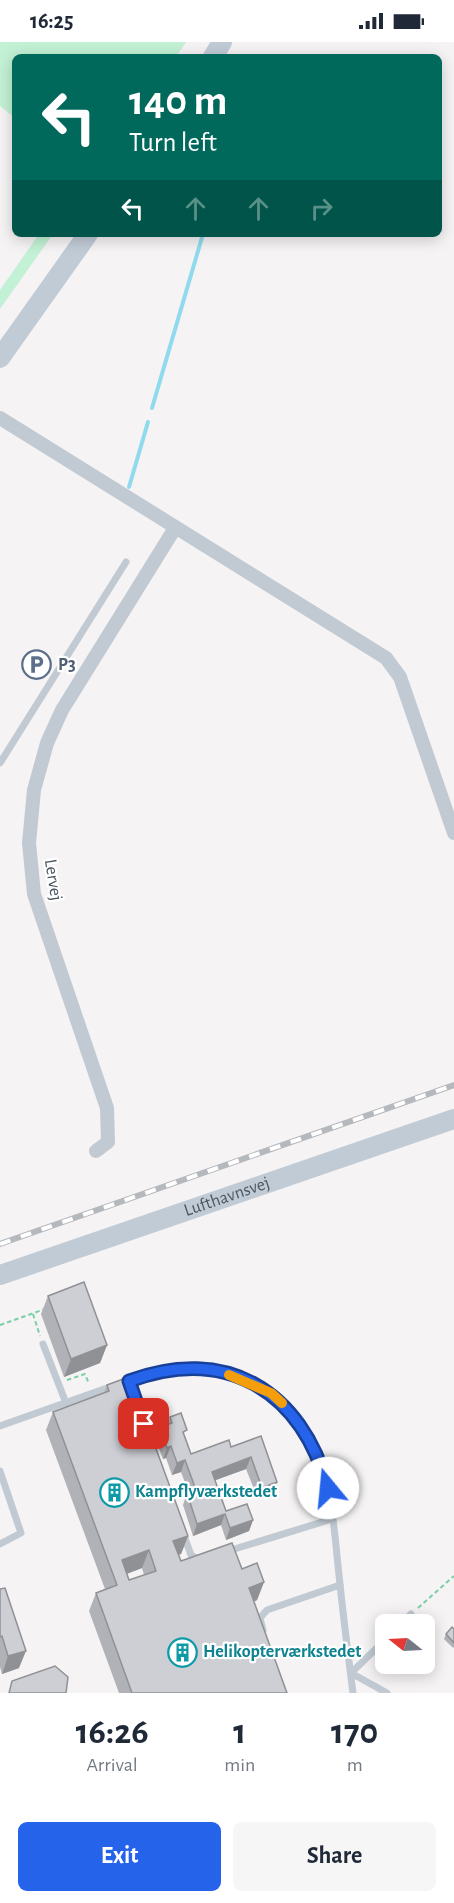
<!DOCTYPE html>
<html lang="en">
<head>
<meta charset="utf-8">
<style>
	body { margin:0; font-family:"Alegreya Sans",sans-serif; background:#f6f6f7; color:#1f2937; height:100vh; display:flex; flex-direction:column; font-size:22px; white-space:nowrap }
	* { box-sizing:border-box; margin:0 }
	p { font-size:20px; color:#747a83 }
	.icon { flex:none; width:33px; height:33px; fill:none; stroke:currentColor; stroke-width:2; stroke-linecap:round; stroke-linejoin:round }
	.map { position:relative; height:1651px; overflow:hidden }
	.panel { display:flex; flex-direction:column; background:#fff; flex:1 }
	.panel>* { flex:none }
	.banner { position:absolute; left:12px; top:12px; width:430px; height:183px; border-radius:9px; box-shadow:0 3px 15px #0003; background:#00695c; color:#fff; overflow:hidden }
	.needle { width:39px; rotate:288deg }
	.fabs { position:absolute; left:375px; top:1572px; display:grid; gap:12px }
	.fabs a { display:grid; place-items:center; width:60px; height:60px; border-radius:9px; background:#fff; box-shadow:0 3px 15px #0003; font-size:30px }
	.pin { position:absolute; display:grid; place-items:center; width:51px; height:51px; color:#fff; margin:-26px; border-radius:12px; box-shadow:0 3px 9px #0006 }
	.me { position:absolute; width:66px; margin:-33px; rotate:343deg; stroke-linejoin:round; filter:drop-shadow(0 0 4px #0008) }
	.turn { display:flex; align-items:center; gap:21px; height:126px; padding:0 18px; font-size:27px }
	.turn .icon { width:78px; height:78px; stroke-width:2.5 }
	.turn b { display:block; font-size:42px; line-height:51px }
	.lanes { display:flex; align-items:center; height:57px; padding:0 18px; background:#0003; justify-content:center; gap:30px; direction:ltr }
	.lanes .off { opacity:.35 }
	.eta { display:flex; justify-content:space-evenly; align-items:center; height:102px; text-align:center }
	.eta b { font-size:36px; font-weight:700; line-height:42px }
	.cta { display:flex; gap:12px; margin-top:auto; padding:12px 18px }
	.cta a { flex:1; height:69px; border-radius:9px; background:#2563eb; color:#fff; font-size:24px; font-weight:700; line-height:69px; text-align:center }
	.cta a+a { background:#f6f6f7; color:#1f2937 }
	.status { display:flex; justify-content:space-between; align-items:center; height:42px; padding:0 30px; background:#fff; direction:ltr }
	.status svg { height:16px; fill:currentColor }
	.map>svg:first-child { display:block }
	.green { fill:#c3f1d5 }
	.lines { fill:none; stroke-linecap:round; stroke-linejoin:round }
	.stream { stroke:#90daee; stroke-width:4 }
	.path { stroke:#7ad0a6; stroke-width:2; stroke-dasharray:4.5 3; stroke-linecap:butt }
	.lane { stroke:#c1cad2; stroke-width:7 }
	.street { stroke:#c1cad2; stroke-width:14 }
	.secondary { stroke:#c1cbd6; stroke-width:20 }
	.rail-casing { stroke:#b5b8bd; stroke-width:6 }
	.rail { stroke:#fff; stroke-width:4; stroke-dasharray:11; stroke-linecap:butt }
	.wall { fill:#b0b2b7; fill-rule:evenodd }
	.shaded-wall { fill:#909195 }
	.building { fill:#cdcfd5; stroke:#909195; stroke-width:1.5; fill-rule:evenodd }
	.route-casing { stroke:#184099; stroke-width:15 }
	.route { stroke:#2563eb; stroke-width:10 }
	.slow { stroke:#f59e0b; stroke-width:10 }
	.labels { text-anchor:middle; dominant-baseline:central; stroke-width:4.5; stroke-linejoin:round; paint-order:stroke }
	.service-label { font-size:18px; font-weight:bold; fill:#4e5e75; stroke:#fff; text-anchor:start }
	.street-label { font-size:18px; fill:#4a5661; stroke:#fff }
	.culture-label { font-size:18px; font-weight:bold; fill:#0d838f; stroke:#fff; text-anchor:start }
</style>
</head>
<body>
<div class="status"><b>16:25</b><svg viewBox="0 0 49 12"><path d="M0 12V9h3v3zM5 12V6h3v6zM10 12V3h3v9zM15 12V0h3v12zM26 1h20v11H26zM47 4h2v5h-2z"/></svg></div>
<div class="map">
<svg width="454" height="1651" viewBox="0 0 454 1651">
	<rect width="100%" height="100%" fill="#f5f3f3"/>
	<g class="green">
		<path d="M0 0H186L176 15H15V76L0 64Z"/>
		<path d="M39 192H53L0 267V248Z"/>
	</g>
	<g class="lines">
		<g class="stream">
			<path d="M152 366 203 192"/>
			<path d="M129 445 148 380"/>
		</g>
		<g class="path">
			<path d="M33 1272 40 1294"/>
			<path d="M0 1283 45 1267"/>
			<path d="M67 1338 85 1332 89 1342"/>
			<path d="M418 1566 454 1534"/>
		</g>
		<g class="lane">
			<path d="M0 721 126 520"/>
			<path d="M43 1302 66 1361"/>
			<path d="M0 1384 155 1329C228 1317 298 1352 322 1424 333 1458 335 1497 339 1533 343 1572 348 1612 353 1651"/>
			<path d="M0 1429 21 1491 0 1502"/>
			<path d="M183 1491 191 1513 200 1518"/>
			<path d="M228 1509 332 1477"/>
			<path d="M400 1582 411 1572"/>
			<path d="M263 1588 260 1576 267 1568 340 1543"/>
			<path d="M386 1597 351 1631 387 1651"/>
		</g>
		<g class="street">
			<path d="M0 376 386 616 400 635 454 791"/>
			<path d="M96 1109 108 1100 107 1066 34 852 29 801 34 748 47 701 62 668 175 486"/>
		</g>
		<g class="secondary">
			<path d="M213 15 222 0"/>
			<path d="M0 316 88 192"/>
			<path id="s1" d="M0 1233 454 1077"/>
		</g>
		<defs>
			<path id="rail" d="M0 1202 454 1043"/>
		</defs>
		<use href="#rail" class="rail-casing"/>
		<use href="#rail" class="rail"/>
	</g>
	<g class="wall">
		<path d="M48 1254 107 1303 100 1321 64 1335 41 1272Z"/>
		<path d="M107 1343H125L148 1384 156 1395 160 1385 167 1383 170 1375 185 1394 191 1412 231 1405 261 1394 277 1440 273 1451 258 1457 246 1427 215 1438 226 1469 253 1478 249 1489 226 1498 221 1483 193 1494 183 1463 187 1451H189L181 1430 172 1433 166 1416 163 1417 158 1404 157 1408 188 1494 181 1512 178 1513 181 1519 242 1527 264 1540 257 1558 254 1560 287 1651H119L89 1569 96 1551 105 1547 46 1388 53 1370 104 1351ZM142 1526 144 1533 129 1538 127 1532Z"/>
		<path d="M0 1547 19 1626 2 1632 0 1625Z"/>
		<path d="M454 1587V1605L453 1606 444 1597 446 1592Z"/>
	</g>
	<g class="shaded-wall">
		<path d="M107 1303 100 1321 64 1335 71 1317Z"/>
		<path d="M171 1404 166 1416 163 1417 167 1406Z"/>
		<path d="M251 1415 246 1427 208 1441 212 1430Z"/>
		<path d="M185 1418 181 1430 172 1433 177 1421Z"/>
		<path d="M277 1440 273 1451 258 1457 262 1446Z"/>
		<path d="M225 1472 221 1483 193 1494 197 1482Z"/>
		<path d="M253 1478 249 1489 226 1498 230 1486Z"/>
		<path d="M188 1494 181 1512 167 1517 173 1499Z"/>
		<path d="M149 1508 142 1526 115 1536 122 1518Z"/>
		<path d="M264 1540 257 1558 242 1564 249 1546Z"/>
		<path d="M26 1609 19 1626 2 1632 8 1614Z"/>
	</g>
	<g class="building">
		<path d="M84 1240 107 1303 71 1317 48 1254Z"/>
		<path d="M123 1337 125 1343 132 1341 148 1384 151 1382 159 1403 155 1404 188 1494 173 1499 181 1519 232 1501 242 1527 257 1521 264 1540 249 1546 287 1651H132L96 1551 117 1543 53 1370 109 1349 107 1343ZM149 1508 156 1529 129 1538 122 1518Z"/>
		<path d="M181 1371 187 1388 183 1390 191 1412 229 1398 231 1405 261 1394 277 1440 262 1446 251 1415 212 1430 226 1469 247 1462 253 1478 230 1486 225 1472 197 1482 187 1451 196 1448 185 1418 177 1421 171 1404 167 1406 160 1385 172 1381 170 1375Z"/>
		<path d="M5 1546 26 1609 8 1614 2 1594 0 1595V1547Z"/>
		<path d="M452 1585 454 1587V1601L446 1592Z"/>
		<path d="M55 1624 68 1635 66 1651H9L12 1639Z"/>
	</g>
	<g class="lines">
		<defs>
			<path id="route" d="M144 1382 129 1339C226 1303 301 1348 328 1446"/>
		</defs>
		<use href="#route" class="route-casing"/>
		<use href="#route" class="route"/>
		<path class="slow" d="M229 1333 271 1351 282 1361"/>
	</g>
	<defs>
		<symbol id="parking-ring" viewBox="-11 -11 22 22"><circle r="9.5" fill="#fff" stroke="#5c6f8a" stroke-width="1.5"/><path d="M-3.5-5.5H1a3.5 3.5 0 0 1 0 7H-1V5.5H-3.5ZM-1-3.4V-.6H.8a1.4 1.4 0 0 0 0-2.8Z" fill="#5c6f8a"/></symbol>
		<symbol id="building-ring" viewBox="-11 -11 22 22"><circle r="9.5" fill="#fff" stroke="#0f9aa8" stroke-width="1.5"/><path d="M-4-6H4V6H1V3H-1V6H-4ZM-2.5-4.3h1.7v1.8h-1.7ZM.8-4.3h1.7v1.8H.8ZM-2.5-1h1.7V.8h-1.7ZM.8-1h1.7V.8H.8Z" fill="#0f9aa8"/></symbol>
	</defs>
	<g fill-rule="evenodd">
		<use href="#parking-ring" x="20" y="606" width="33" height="33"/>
		<use href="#building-ring" x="98" y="1434" width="33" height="33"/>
		<use href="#building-ring" x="166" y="1594" width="33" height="33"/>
	</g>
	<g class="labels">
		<g class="service-label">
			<text x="58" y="623">P3</text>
		</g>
		<g class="street-label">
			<text transform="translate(53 838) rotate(81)">Lervej</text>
			<text stroke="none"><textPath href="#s1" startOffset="240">Lufthavnsvej</textPath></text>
		</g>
		<g class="culture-label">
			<text x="135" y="1450">Kampflyværkstedet</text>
			<text x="203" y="1610">Helikopterværkstedet</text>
		</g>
	</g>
</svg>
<div class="fabs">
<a><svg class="needle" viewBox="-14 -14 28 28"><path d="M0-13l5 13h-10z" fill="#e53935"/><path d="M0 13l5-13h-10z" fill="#747a83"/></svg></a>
</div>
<div class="pin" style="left:144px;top:1382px;background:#d93025"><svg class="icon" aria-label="arrive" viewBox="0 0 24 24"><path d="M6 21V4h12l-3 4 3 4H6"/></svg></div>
<svg class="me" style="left:328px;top:1446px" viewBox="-20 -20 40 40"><circle r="19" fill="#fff"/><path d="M0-13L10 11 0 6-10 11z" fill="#2563eb"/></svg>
<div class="banner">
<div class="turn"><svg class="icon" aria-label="left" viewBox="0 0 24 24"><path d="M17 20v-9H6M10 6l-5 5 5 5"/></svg><div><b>140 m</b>Turn left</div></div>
<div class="lanes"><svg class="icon" aria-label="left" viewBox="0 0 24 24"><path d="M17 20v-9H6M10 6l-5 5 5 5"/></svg><svg class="icon off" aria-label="ahead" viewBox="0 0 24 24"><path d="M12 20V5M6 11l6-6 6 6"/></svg><svg class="icon off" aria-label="ahead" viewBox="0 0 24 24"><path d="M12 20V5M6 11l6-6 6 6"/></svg><svg class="icon off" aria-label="right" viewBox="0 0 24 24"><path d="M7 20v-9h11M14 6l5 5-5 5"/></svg></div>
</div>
</div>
<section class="panel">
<div class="eta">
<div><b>16:26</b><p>Arrival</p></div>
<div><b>1</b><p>min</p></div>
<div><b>170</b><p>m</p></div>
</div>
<div class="cta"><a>Exit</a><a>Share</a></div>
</section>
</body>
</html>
